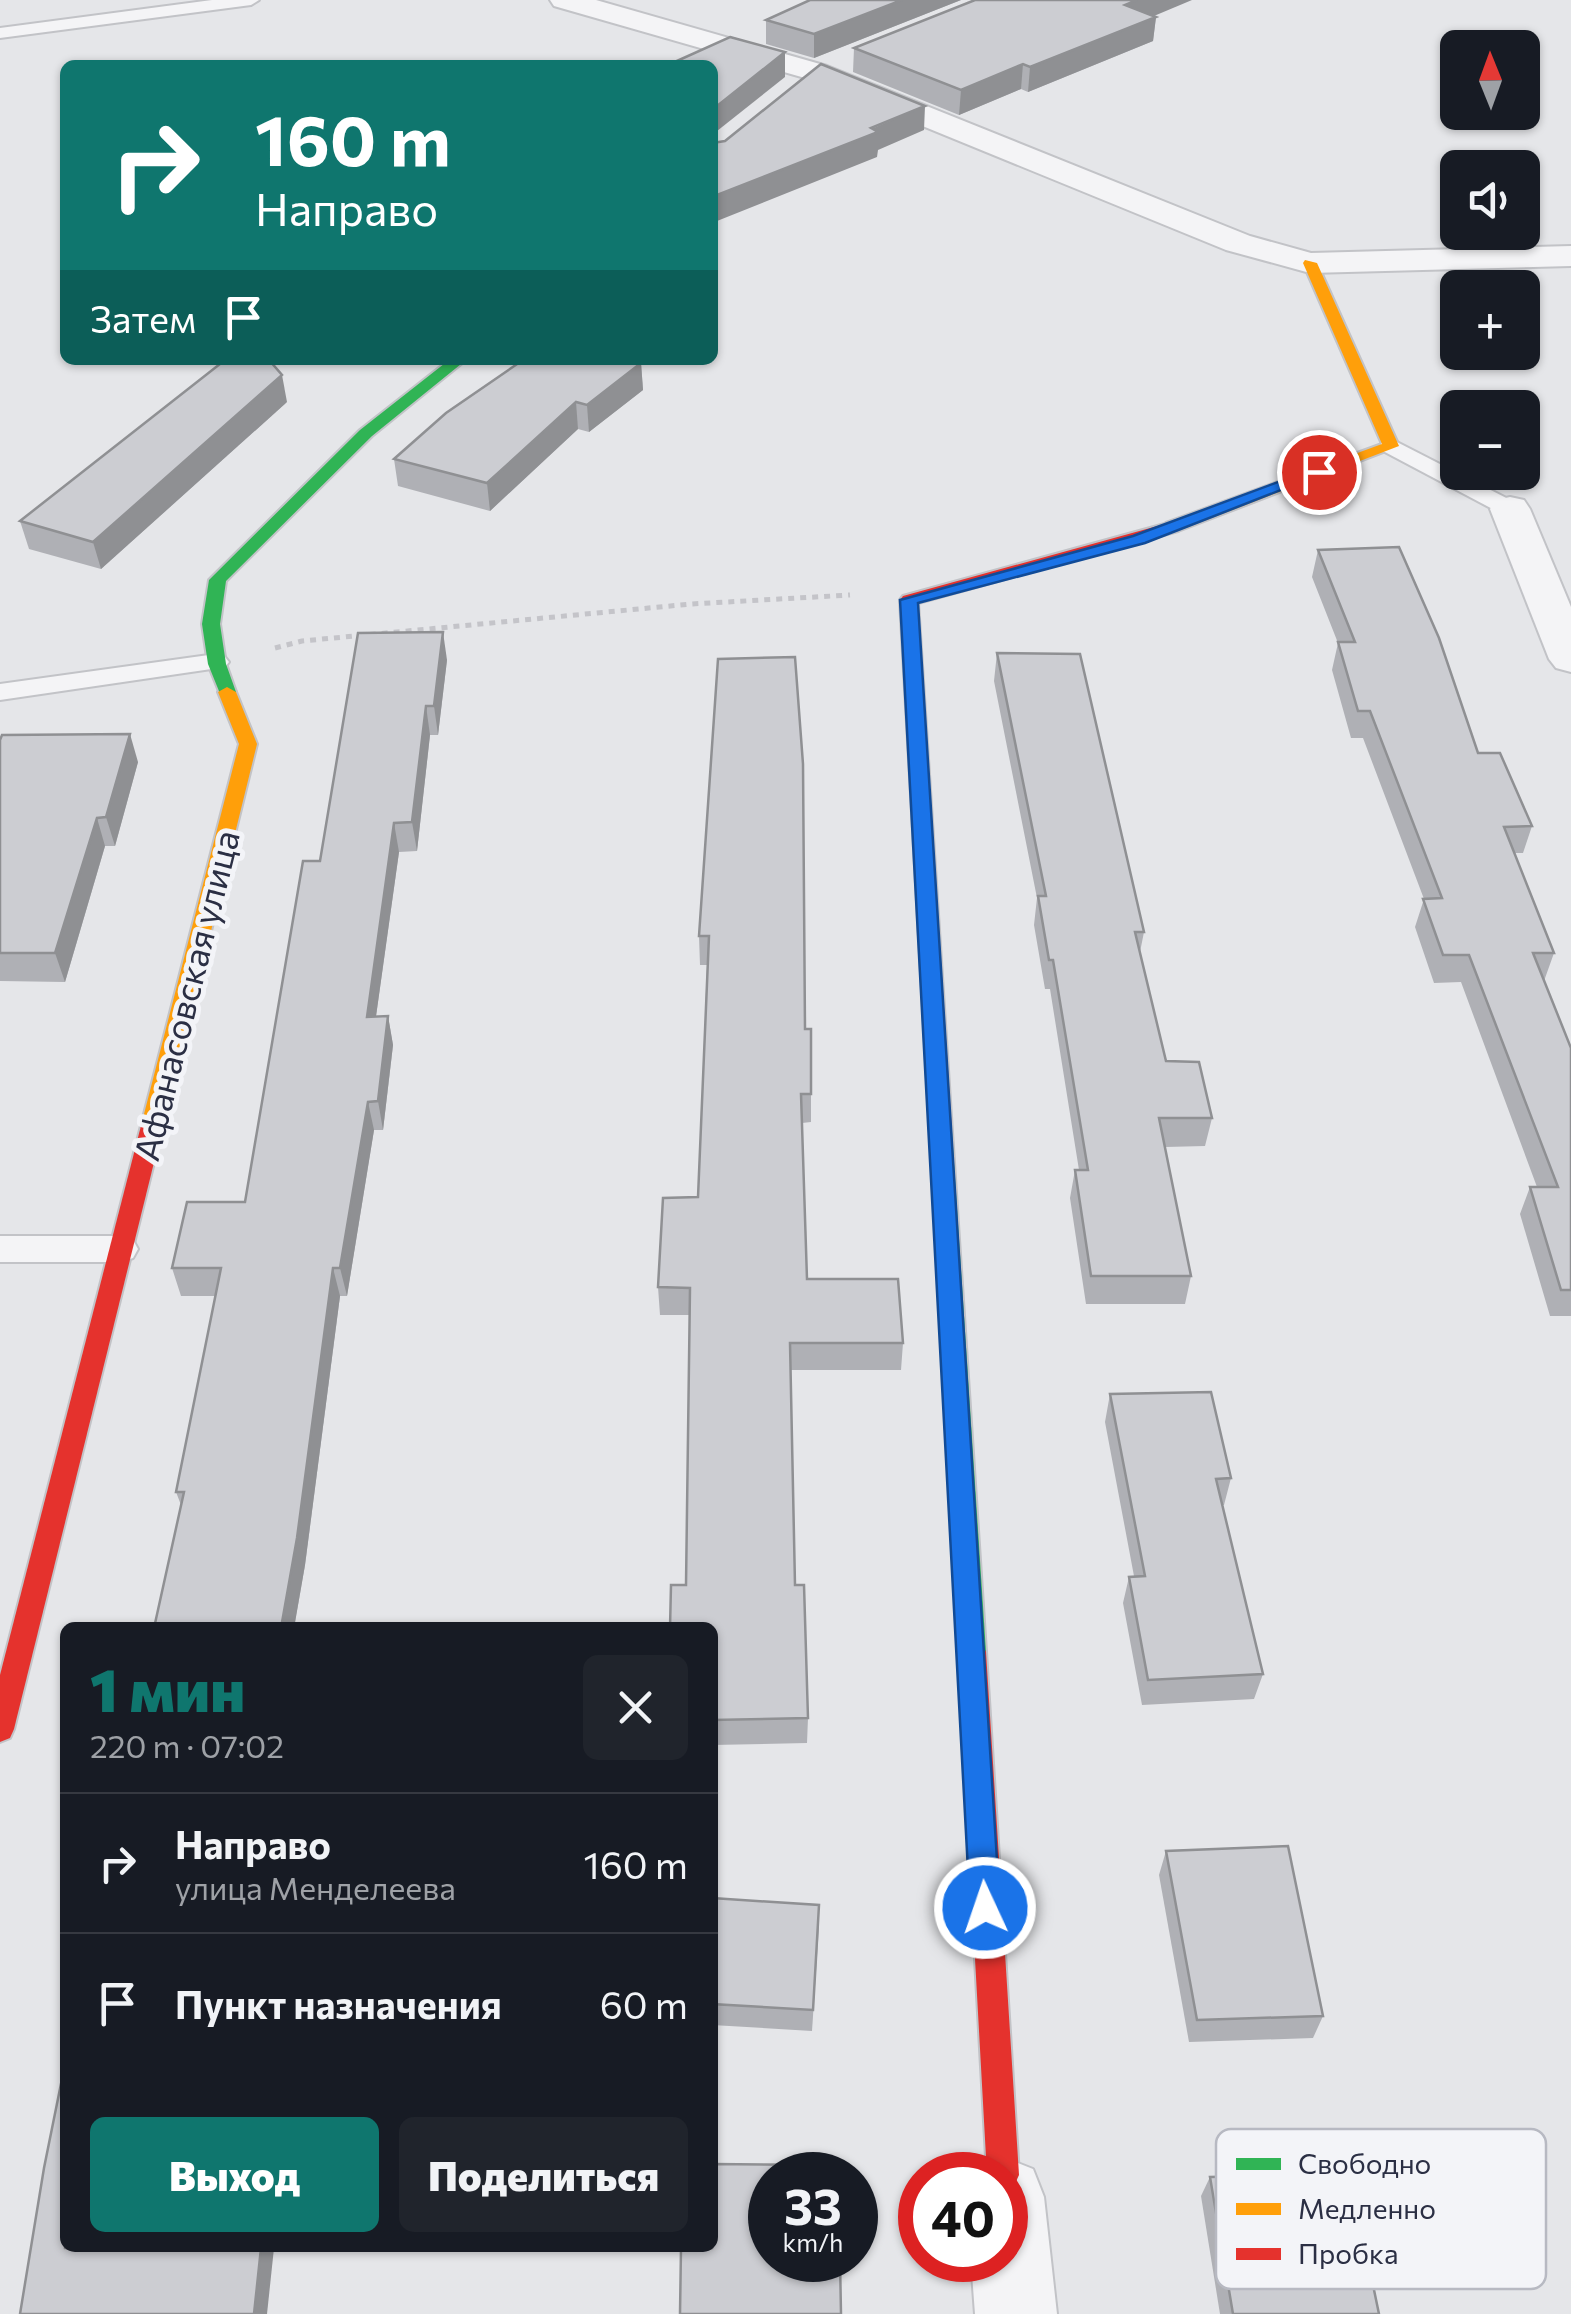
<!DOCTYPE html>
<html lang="ru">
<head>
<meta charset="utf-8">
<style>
	body { margin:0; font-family:Commissioner,sans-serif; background:#20242c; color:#f1f3f6; height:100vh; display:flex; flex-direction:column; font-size:38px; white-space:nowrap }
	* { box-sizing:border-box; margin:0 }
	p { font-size:32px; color:#9ea1a6 }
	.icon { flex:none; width:55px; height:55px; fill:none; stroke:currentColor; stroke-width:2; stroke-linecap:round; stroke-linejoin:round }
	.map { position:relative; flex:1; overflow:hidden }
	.details { position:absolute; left:60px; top:1622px; width:658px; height:630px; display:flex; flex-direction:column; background:#171b24; border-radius:15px; box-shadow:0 2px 8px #0004 }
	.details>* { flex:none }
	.top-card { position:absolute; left:60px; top:60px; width:658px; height:305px; border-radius:15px; box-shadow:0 2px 8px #0004; background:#0f766e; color:#fff; overflow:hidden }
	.needle { width:65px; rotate:359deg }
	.fabs { position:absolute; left:1440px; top:30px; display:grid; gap:20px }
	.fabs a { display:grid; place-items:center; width:100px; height:100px; border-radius:15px; background:#171b24; box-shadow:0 2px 8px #0004; font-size:50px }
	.speed { position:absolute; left:748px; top:2152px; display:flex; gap:20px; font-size:50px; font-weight:700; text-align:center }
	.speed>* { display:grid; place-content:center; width:130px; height:130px; border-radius:50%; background:#171b24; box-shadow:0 2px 8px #0004; line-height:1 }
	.speed small { font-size:25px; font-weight:400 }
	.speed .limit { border:15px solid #d22; background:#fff; color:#111 }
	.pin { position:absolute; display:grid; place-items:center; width:85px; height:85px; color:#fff; margin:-42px; border:5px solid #fff; border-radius:50%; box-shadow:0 2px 10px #0007 }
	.me { position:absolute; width:110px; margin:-55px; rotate:357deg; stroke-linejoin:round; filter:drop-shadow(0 0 8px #0008) }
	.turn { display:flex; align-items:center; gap:35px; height:210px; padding:0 30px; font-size:45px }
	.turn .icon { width:130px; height:130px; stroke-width:2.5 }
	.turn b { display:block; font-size:70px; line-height:85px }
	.then { display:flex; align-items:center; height:95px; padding:0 30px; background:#0003; gap:20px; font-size:38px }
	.round { display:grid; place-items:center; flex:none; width:105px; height:105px; border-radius:15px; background:#20242c }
	.overview { display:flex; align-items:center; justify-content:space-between; height:170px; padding:0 30px }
	h1 { font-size:60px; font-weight:800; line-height:75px; color:#0f766e }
	.button { display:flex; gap:20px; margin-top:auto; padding:20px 30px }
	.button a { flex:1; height:115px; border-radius:15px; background:#0f766e; color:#fff; font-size:40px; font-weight:800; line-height:115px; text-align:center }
	.button a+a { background:#20242c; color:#f1f3f6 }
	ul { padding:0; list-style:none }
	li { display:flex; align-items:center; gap:30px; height:140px; padding:0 30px; border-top:2px solid #363941 }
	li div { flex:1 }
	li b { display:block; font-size:38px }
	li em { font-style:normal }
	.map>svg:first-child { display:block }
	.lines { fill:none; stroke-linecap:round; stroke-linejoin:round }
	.lane-casing { stroke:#c2c3c7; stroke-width:4 }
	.street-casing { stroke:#c2c3c7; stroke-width:4 }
	.fast-casing { stroke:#c2c3c7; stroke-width:4 }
	.slow-casing { stroke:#c2c3c7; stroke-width:4 }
	.jam-casing { stroke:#c2c3c7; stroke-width:4 }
	.path { stroke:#c4c4c9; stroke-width:5; stroke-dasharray:6 6; stroke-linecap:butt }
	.lane { fill:#f4f4f6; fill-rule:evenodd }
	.street { fill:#f4f4f6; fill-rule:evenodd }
	.fast { fill:#30b455; fill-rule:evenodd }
	.slow { fill:#ff9f0a; fill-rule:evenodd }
	.jam { fill:#e5322d; fill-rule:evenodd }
	.wall { fill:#afb0b5 }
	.shaded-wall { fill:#8f9093 }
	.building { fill:#cccdd2; stroke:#8f9093; stroke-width:2.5 }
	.route { fill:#1a73e8; stroke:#114b97; stroke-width:2.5 }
	.labels { text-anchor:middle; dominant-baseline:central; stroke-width:10; stroke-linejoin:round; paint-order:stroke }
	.street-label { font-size:35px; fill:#2b2f44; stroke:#f3f4f8 }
	.key { fill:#f3f4f8; stroke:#b7b9c2; stroke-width:2.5 }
	.key-label { font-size:28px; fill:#2b2f44 }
</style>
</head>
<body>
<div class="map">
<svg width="1571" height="2314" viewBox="0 0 1571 2314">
	<rect width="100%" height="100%" fill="#e5e6e9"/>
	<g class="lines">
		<defs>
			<g id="lane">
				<path d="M212 0H259L251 5 0 38V28Z"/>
				<path d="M1391 439 1518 504 1522 509 1518 514H1502L1383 451 1380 446 1383 441Z"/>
				<path d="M216 654 225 657 229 662 225 667 0 700V684Z"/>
				<path d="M0 1236H121L133 1240 138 1249 133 1258 121 1262H0Z"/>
			</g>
			<g id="street">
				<path d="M550 0H596L827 66 1250 236 1311 253 1571 246V266L1310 273 1226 250 805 78 554 6Z"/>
				<path d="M1510 497 1524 500 1530 509 1571 607V672L1556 668 1549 659 1490 509 1496 500Z"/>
				<path d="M1005 2158 1033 2169 1044 2197 1057 2314H975L971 2260H1005V2175H975L977 2169Z"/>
			</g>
			<g id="fast">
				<path d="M449 360H466L372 436 226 581 220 624 226 664 236 692 233 696H221L208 664 202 624 209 580 360 430Z"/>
				<path d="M941 1124 952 1132 986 1652 982 1661 972 1664 962 1661 958 1652 930 1132Z"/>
			</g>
			<g id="slow">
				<path d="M1305 260 1317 263 1399 446 1178 531H1166V523L1382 444 1303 263Z"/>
				<path d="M227 687 236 692 257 744 165 1118 154 1126 143 1118 239 744 218 692Z"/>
			</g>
			<g id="jam">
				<path d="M1172 522 1178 523V531L918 603 952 1132 941 1140 933 1138 930 1132 900 600 903 596Z"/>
				<path d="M154 1110 165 1118 14 1729 10 1738 0 1742V1675L143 1118Z"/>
				<path d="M972 1640 982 1643 986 1652 1019 2175 1014 2186 1005 2190V2175H987L958 1652 962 1643Z"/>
			</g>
		</defs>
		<use href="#lane" class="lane-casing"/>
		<use href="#street" class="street-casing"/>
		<use href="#fast" class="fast-casing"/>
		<use href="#slow" class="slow-casing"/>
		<use href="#jam" class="jam-casing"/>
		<path class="path" d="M275 648 302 641 691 604 850 595"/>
		<use href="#lane" class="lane"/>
		<use href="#street" class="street"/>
		<use href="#fast" class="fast"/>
		<use href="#slow" class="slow"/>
		<use href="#jam" class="jam"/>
	</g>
	<g class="wall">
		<path d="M810 0H961L814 58 766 44V20Z"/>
		<path d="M1154 16 1156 17 1153 41 1028 92 1021 89 959 115 853 72 854 48Z"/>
		<path d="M641 363 643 390 589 432 578 429 490 511 398 486 394 459Z"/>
		<path d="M287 402 101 569 29 549 20 521Z"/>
		<path d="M1318 550 1478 753 1532 826 1523 853H1514L1554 953 1544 981 1571 1048V1316H1550L1520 1214 1530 1187H1537L1461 982 1434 983 1415 927 1424 899 1363 738H1351L1332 670 1338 643 1312 577Z"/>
		<path d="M997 653 1144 932 1140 952 1166 1061 1212 1118 1205 1146 1165 1147 1191 1276 1185 1304H1086L1070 1198 1075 1170H1079L1050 989H1045L1034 925 1037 898 994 681Z"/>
		<path d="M718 659 805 1029H811V1122L802 1123 807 1279 903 1343 901 1370H790L795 1585 808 1718 807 1743 712 1745V1628L686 1585 690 1315H660L658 1287 698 1197 707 965H700L699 936Z"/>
		<path d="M447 660 438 735H430L417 851 399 852 376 1016H388L393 1045 383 1130H374L347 1296H340L305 1565 294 1628H154L181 1505 176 1492 215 1296H181L172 1268 245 1202 320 861Z"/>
		<path d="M0 740 138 762 115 846H105L65 982 0 981Z"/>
		<path d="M1110 1394 1231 1478 1224 1505H1222L1263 1674 1254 1699 1142 1705 1123 1603 1129 1577 1134 1576 1105 1422Z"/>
		<path d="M1166 1851 1323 2016 1313 2038 1189 2042 1159 1875Z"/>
		<path d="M712 1898 819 1927 812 2031 712 2025Z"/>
		<path d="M1210 2177 1379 2314H1220L1201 2196Z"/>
	</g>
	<g class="shaded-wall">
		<path d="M902 0H961L814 58V34Z"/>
		<path d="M1137 0H1192L1123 29 1125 5Z"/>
		<path d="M1156 17 1153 41 1028 92 1030 67Z"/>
		<path d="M785 52V77L712 135V110Z"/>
		<path d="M1023 64 1021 89 959 115 961 90Z"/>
		<path d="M925 106 924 130 878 150 877 157 712 223V197Z"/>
		<path d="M641 363 643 390 589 432 587 405Z"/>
		<path d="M282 375 287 402 101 569 93 542Z"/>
		<path d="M576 402 578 429 490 511 487 483Z"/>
		<path d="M443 632 447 660 438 735 434 706Z"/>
		<path d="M426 706 430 735 417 851 412 822Z"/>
		<path d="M130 734 138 762 115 846 106 817Z"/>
		<path d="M97 818 105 846 65 982 55 953Z"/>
		<path d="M394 823 399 852 372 1045 367 1017Z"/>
		<path d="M388 1016 393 1045 383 1130 378 1101Z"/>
		<path d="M368 1102 374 1130 347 1296 340 1268Z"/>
		<path d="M333 1268 340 1296 305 1565 294 1628H281Z"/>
		<path d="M261 2248H274L267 2314H254Z"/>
	</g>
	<g class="building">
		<path d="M810 0H902L814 34 766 20Z"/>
		<path d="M975 0H1137L1125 5 1156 17 1030 67 1023 64 961 90 854 48Z"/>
		<path d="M730 37 785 52 712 110V65H668Z"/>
		<path d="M821 64 925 106 871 128 878 132 712 197V143L725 141Z"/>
		<path d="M225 360H269L282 375 93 542 20 521Z"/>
		<path d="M523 360H632L641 363 587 405 576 402 487 483 394 459 446 413Z"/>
		<path d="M1399 547 1439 638 1478 753H1500L1532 826 1504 827 1554 953H1533L1571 1048V1290H1561L1530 1187H1558L1469 955H1443L1423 899 1442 898 1370 711H1358L1338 642H1355L1318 550Z"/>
		<path d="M443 632 434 706H426L412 822 394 823 367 1017 388 1016 378 1101 368 1102 340 1268H333L297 1538 281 1628H154L184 1492H176L221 1268H172L187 1202H245L303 861H320L358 633Z"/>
		<path d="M997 653 1080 654 1144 932H1135L1166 1061 1199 1062 1212 1118H1159L1191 1276H1091L1075 1170H1088L1053 960H1049L1038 896H1046Z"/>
		<path d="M795 657 803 764 805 1029H811V1094H801L807 1279H898L903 1343H790L795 1585H804L808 1718 712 1720V1628H670L671 1585H686L690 1288 658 1287 663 1198 698 1197 709 936H699L718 659Z"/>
		<path d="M130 734 106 817 97 818 55 953H0V740L2 735Z"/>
		<path d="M1211 1392 1231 1478 1216 1479 1263 1674 1148 1680 1129 1577 1145 1576 1110 1394Z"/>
		<path d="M1288 1846 1323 2016 1197 2020 1166 1851Z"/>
		<path d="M712 1898 819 1905 813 2010 712 2004Z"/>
		<path d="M65 2064V2248H261L254 2314H20L44 2168Z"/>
		<path d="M712 2164 838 2165V2175H770V2260H840L841 2314H680L681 2248H712Z"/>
		<path d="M1350 2174 1379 2314H1233L1210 2177Z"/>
	</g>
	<path class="route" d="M1313 469 1327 472 1145 543 918 603 1000 1908 996 1919 985 1923 975 1919 970 1908 900 600 1133 536Z"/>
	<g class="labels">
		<g class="street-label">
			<text transform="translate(185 995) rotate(-76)">Афанасовская улица</text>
		</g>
	</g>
	<rect x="1216" y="2129" width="330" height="160" rx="15" class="key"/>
	<rect x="1236" y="2158" width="45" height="12" fill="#30b455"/>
	<rect x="1236" y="2203" width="45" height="12" fill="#ff9f0a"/>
	<rect x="1236" y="2248" width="45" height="12" fill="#e5322d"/>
	<g class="key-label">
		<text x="1298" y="2174">Свободно</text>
		<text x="1298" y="2219">Медленно</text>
		<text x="1298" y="2264">Пробка</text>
	</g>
</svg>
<div class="fabs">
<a><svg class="needle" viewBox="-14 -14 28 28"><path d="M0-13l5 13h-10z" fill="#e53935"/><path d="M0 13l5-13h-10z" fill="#9ea1a6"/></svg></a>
<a><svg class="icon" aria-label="sound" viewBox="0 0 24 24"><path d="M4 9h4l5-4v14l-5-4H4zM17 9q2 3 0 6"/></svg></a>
<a>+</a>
<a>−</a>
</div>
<div class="speed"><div>33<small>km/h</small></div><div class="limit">40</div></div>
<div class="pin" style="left:1319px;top:472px;background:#d93025"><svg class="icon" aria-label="arrive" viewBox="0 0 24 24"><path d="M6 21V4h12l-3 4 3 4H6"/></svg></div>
<svg class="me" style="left:985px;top:1908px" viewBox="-20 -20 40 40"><circle r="17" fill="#1a73e8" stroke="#fff" stroke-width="3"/><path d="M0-11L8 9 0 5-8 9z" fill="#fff"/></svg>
<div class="top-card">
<div class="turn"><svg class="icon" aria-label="right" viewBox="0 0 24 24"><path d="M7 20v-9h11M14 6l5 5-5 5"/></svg><div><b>160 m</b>Направо</div></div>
<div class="then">Затем<svg class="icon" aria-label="arrive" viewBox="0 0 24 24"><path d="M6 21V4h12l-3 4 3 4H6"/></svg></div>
</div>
<section class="details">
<div class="overview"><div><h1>1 мин</h1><p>220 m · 07:02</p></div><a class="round"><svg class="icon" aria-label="close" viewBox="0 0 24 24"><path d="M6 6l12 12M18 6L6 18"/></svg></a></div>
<ul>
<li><svg class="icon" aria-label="right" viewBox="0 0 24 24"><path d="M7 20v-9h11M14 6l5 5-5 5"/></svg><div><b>Направо</b><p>улица Менделеева</p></div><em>160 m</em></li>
<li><svg class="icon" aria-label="arrive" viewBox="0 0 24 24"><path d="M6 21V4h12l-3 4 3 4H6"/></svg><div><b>Пункт назначения</b></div><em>60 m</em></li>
</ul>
<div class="button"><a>Выход</a><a>Поделиться</a></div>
</section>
</div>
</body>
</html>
